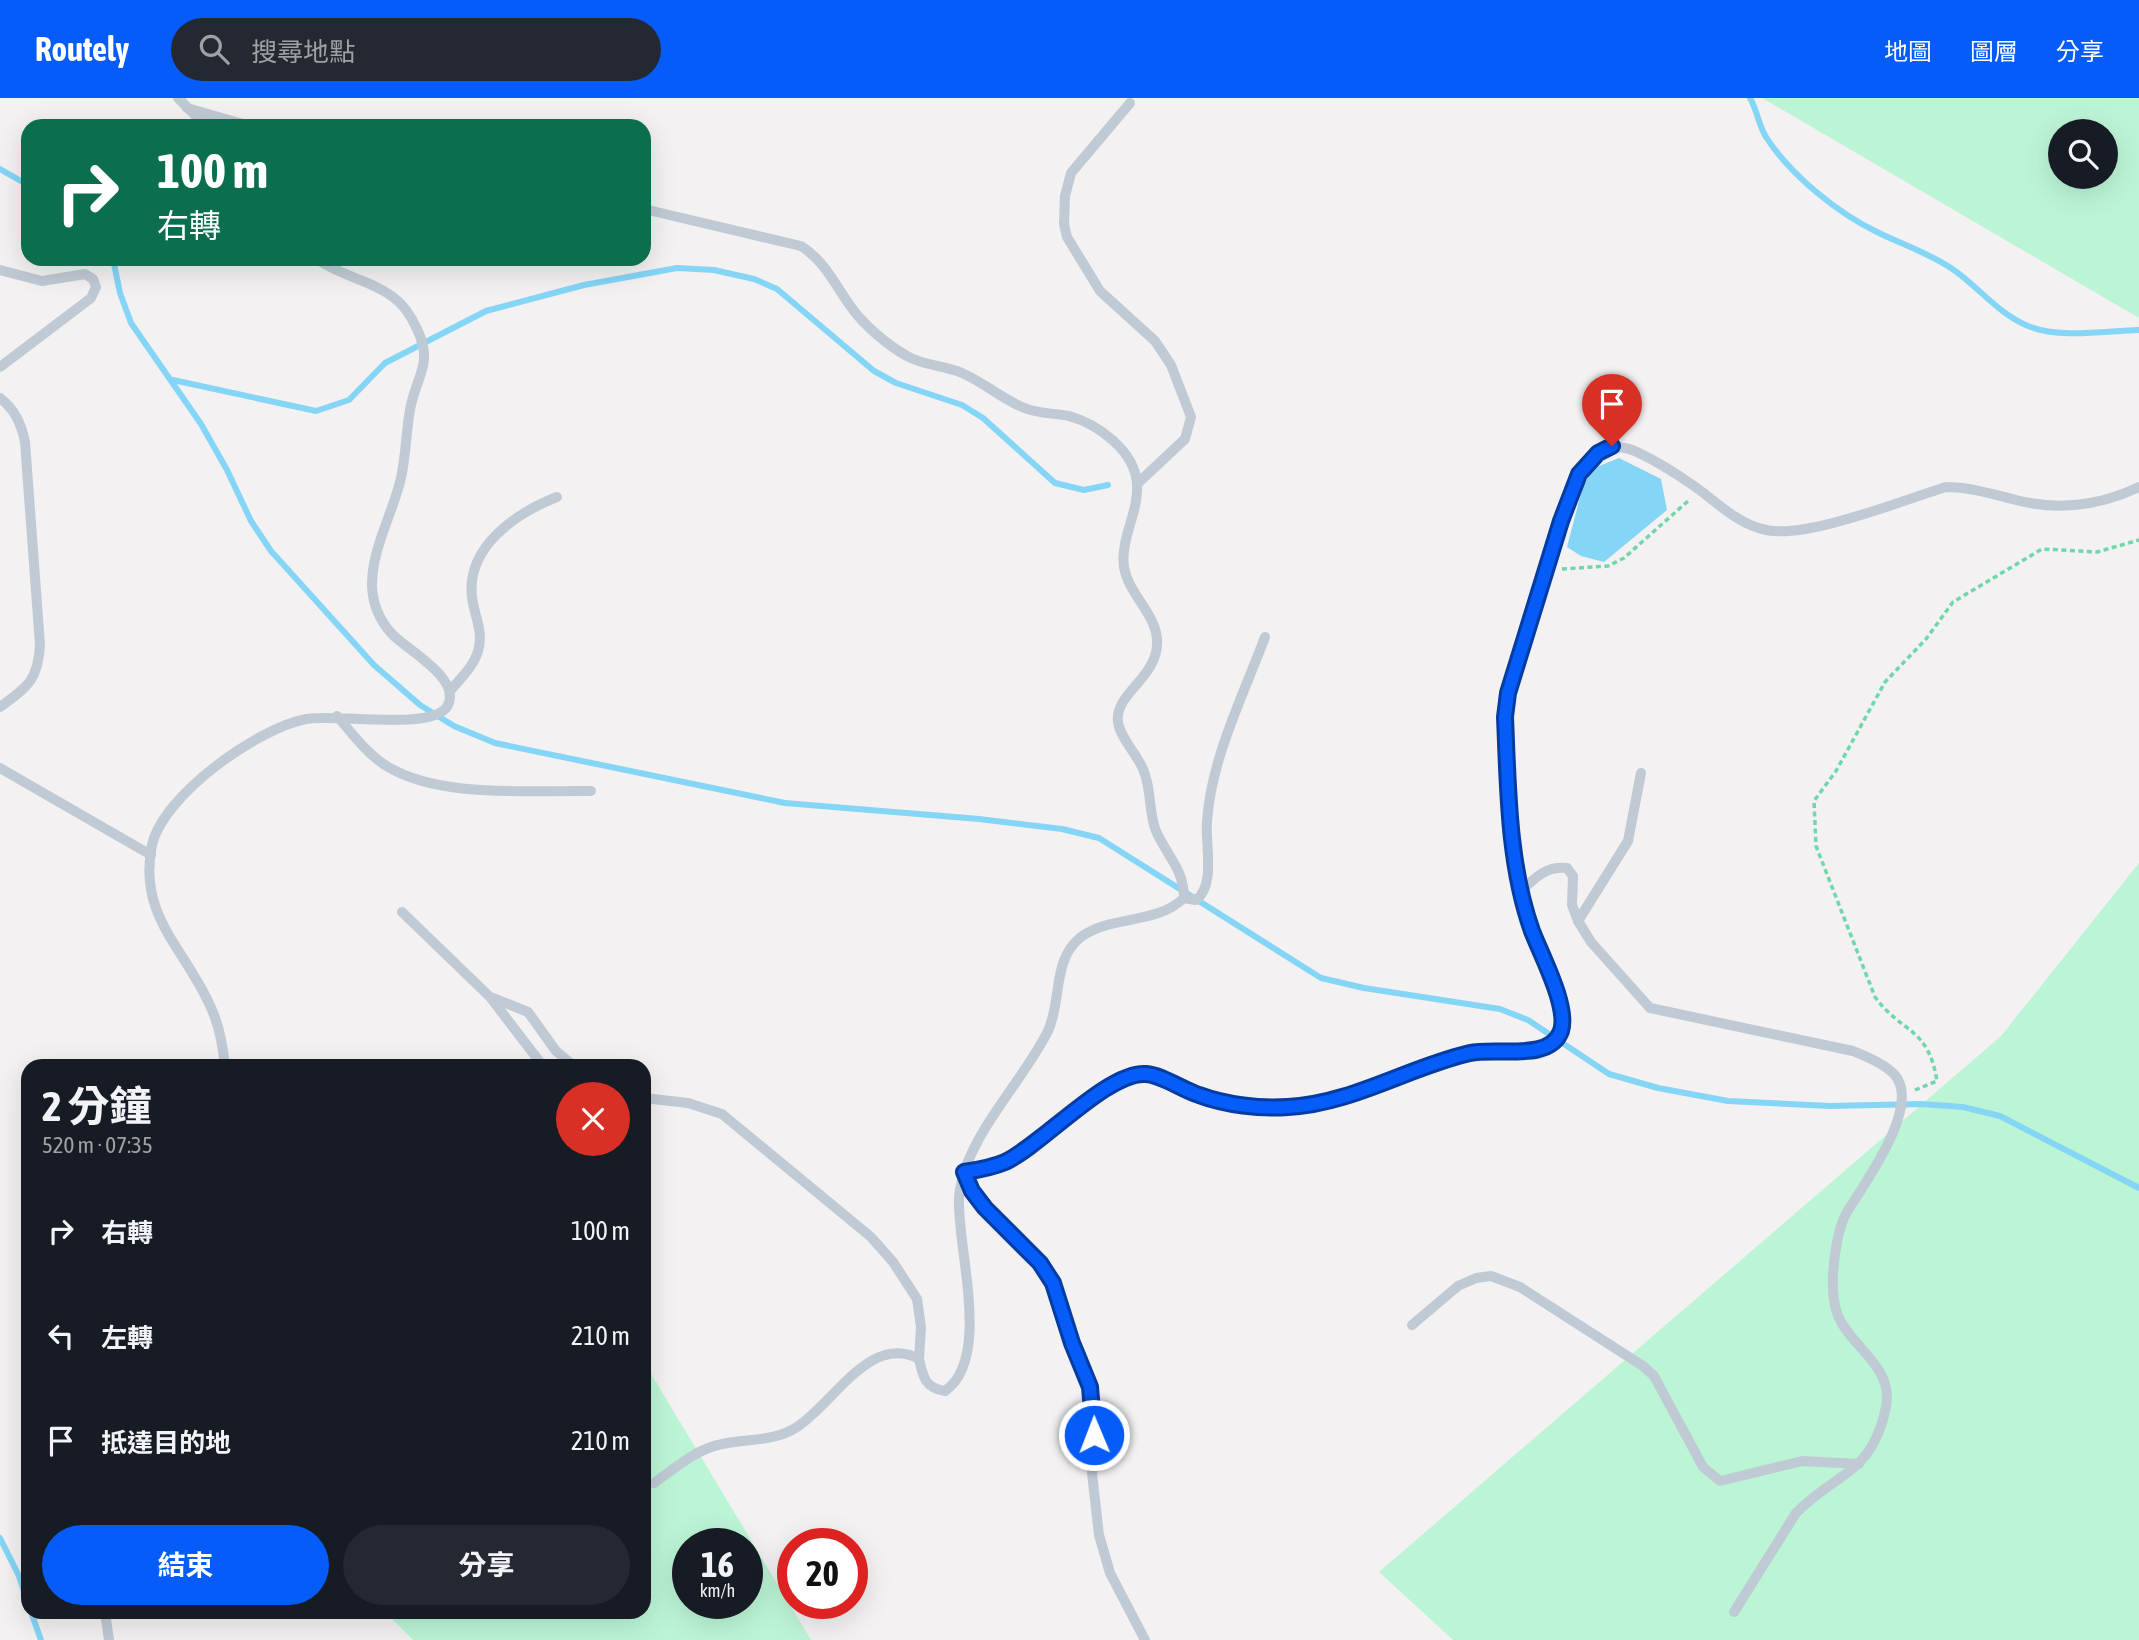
<!DOCTYPE html>
<html lang="zh-TW">
<head>
<meta charset="utf-8">
<style>
	body { margin:0; font-family:"Asap Condensed","Noto Sans TC",sans-serif; background:#242831; color:#f1f3f6; height:100vh; display:flex; flex-direction:column; font-size:26px; white-space:nowrap }
	* { box-sizing:border-box; margin:0 }
	p { font-size:23px; color:#9ea1a6 }
	.icon { flex:none; width:38px; height:38px; fill:none; stroke:currentColor; stroke-width:2; stroke-linecap:round; stroke-linejoin:round }
	.map { position:relative; flex:1; overflow:hidden }
	.side { position:absolute; left:21px; top:961px; width:630px; height:560px; display:flex; flex-direction:column; background:#171b24; border-radius:21px; box-shadow:0 7px 28px #0002 }
	.side>* { flex:none }
	.banner { position:absolute; left:21px; top:21px; width:630px; height:147px; border-radius:21px; box-shadow:0 7px 28px #0002; background:#0b6e4f; color:#fff; overflow:hidden }
	.fabs { position:absolute; left:2048px; top:21px; display:grid; gap:14px }
	.fabs a { display:grid; place-items:center; width:70px; height:70px; border-radius:50%; background:#171b24; box-shadow:0 7px 28px #0002; font-size:35px }
	.speed { position:absolute; left:672px; top:1430px; display:flex; gap:14px; font-size:35px; font-weight:700; text-align:center }
	.speed>* { display:grid; place-content:center; width:91px; height:91px; border-radius:50%; background:#171b24; box-shadow:0 7px 28px #0002; line-height:1 }
	.speed small { font-size:18px; font-weight:400 }
	.speed .limit { border:10px solid #d22; background:#fff; color:#111 }
	.pin { position:absolute; display:grid; place-items:center; width:60px; height:60px; color:#fff; margin:-72px -30px; border-radius:50% 50% 50% 0; rotate:-45deg; box-shadow:0 0 7px #0007 }
	.pin .icon { rotate:45deg }
	.me { position:absolute; width:77px; margin:-38px; rotate:359deg; stroke-linejoin:round; filter:drop-shadow(0 0 5px #0008) }
	.turn { display:flex; align-items:center; gap:24px; height:147px; padding:0 21px; font-size:32px }
	.turn .icon { width:91px; height:91px; stroke-width:2.5 }
	.turn b { display:block; font-size:49px; line-height:60px }
	.round { display:grid; place-items:center; flex:none; width:74px; height:74px; border-radius:37px; background:#242831 }
	.headline { display:flex; align-items:center; justify-content:space-between; height:119px; padding:0 21px }
	h1 { font-size:42px; font-weight:700; line-height:52px }
	.action { display:flex; gap:14px; margin-top:auto; padding:14px 21px }
	.action a { flex:1; height:80px; border-radius:42px; background:#055cf9; color:#fff; font-size:28px; font-weight:700; line-height:80px; text-align:center }
	.action a+a { background:#242831; color:#f1f3f6 }
	ul { padding:0; list-style:none }
	li { display:flex; align-items:center; gap:21px; height:105px; padding:0 21px }
	li div { flex:1 }
	li b { display:block; font-size:26px }
	li em { font-style:normal }
	header { display:flex; align-items:center; gap:42px; box-sizing:border-box; height:98px; padding:0 35px; background:#055cf9; color:#fff }
	header strong { font-size:33px }
	nav { display:flex; gap:38px; margin-inline-start:auto; font-size:24px }
	.search { width:490px; height:63px; background:#242831; display:flex; align-items:center; gap:18px; box-sizing:border-box; padding:0 24px; border-radius:38px; color:#9ea1a6; font-size:26px }
	.map>svg:first-child { display:block }
	.green { fill:#bcf5d6; fill-rule:evenodd }
	.water { fill:#84d5f6 }
	.lines { fill:none; stroke-linecap:round; stroke-linejoin:round }
	.stream { stroke:#84d5f6; stroke-width:6 }
	.path { stroke:#6fd7ac; stroke-width:3.5; stroke-dasharray:5 3.5; stroke-linecap:butt }
	.service { stroke:#c0cad4; stroke-width:10 }
	.route-casing { stroke:#033ca2; stroke-width:18 }
	.route { stroke:#055cf9; stroke-width:12 }
</style>
</head>
<body>
<header>
<strong>Routely</strong>
<div class="search"><svg class="icon" aria-label="search" viewBox="0 0 24 24"><circle cx="10" cy="10" r="6"/><path d="M15 15l6 6"/></svg>搜尋地點</div>
<nav><a>地圖</a><a>圖層</a><a>分享</a></nav>
</header>
<div class="map">
<svg width="2139" height="1542" viewBox="0 0 2139 1542">
	<rect width="100%" height="100%" fill="#f3f1f1"/>
	<g class="green">
		<path d="M1762 0H2139V220ZM2060 33H2105V79H2060Z"/>
		<path d="M2139 765V1542H1453L1379 1474 2001 938Z"/>
		<path d="M644 1264 811 1542H413L385 1514H644ZM688 1446H747V1505H688Z"/>
	</g>
	<path class="water" d="M1619 360 1661 381 1667 412 1604 464 1581 458 1567 449 1583 388 1594 370Z"/>
	<g class="lines">
		<g class="stream">
			<path d="M1750 0C1757 12 1759 28 1766 39 1791 78 1839 116 1879 135 1904 147 1928 155 1951 170 1978 188 1998 216 2028 228 2060 241 2104 233 2139 232"/>
			<path d="M0 71 28 87"/>
			<path d="M113 161 120 195 131 225 201 326 227 372 251 423 271 453 374 567 420 607 454 628 495 645 785 705 979 721 1062 731 1099 740 1321 880 1364 890 1500 911 1528 922 1609 976 1658 990 1728 1003 1830 1008 1921 1006 1963 1009 2000 1018 2139 1090"/>
			<path d="M173 282 316 313 349 302 385 265 486 213 584 187 677 170 714 172 754 181 777 191 874 273 896 285 962 307 983 320 1055 385 1084 392 1108 387"/>
			<path d="M0 1440 19 1478 28 1506"/>
			<path d="M31 1514 41 1542"/>
		</g>
		<g class="path">
			<path d="M1562 471 1608 468 1624 460 1688 403"/>
			<path d="M1915 992 1937 983C1928 928 1902 936 1875 899L1816 748 1814 703 1836 673 1885 584 1926 541 1953 504 2042 451 2097 454 2139 442"/>
		</g>
		<g class="service">
			<path d="M178 0 206 28"/>
			<path d="M1130 5 1071 75 1065 98 1064 126 1067 139 1100 193 1155 243 1171 267 1191 319 1185 341 1137 386"/>
			<path d="M187 10 250 28"/>
			<path d="M644 111 801 148C825 163 835 187 851 209 864 227 887 247 907 258 924 268 944 267 962 275 983 284 1001 300 1022 309 1037 316 1054 315 1069 318 1098 326 1135 353 1137 386 1139 414 1120 441 1124 469 1128 495 1155 515 1157 541 1160 579 1114 595 1118 624 1120 640 1137 656 1143 671 1152 691 1148 713 1156 733 1167 758 1184 771 1184 800 1156 827 1111 817 1081 839 1052 861 1062 903 1048 933 1023 982 982 1022 964 1074L972 1093 985 1110 1040 1165 1053 1185 1093 1302 1092 1375 1099 1437 1110 1475 1145 1542"/>
			<path d="M0 172 42 183 85 176 93 181 96 189 91 200 0 269"/>
			<path d="M0 300C15 312 21 325 25 344L40 547C38 583 27 589 0 609"/>
			<path d="M450 593C460 581 474 568 478 553 484 534 474 517 472 499 466 449 516 415 557 399"/>
			<path d="M337 618C351 634 366 655 385 667 438 701 530 692 591 693"/>
			<path d="M0 670 151 757"/>
			<path d="M1522 792C1536 779 1546 768 1567 770L1573 778 1572 807 1578 823 1591 844 1650 910 1853 953C1867 959 1883 965 1894 976 1923 1007 1864 1086 1847 1114 1841 1124 1839 1134 1837 1144 1833 1166 1830 1197 1838 1218 1852 1250 1894 1269 1886 1309 1872 1377 1836 1374 1796 1415L1734 1514"/>
			<path d="M1184 800 1196 802C1216 787 1205 746 1207 724 1211 661 1243 598 1265 539"/>
			<path d="M402 814 490 899 543 968"/>
			<path d="M1578 823 1628 743 1641 675"/>
			<path d="M493 900 528 914 556 953 574 968"/>
			<path d="M225 968C223 949 220 930 212 912 187 852 137 819 152 747 163 697 258 630 306 621 335 615 435 634 448 607 461 580 407 552 392 536 380 523 373 506 372 489 371 452 393 415 401 380 406 357 406 334 410 312 416 277 434 267 417 231 412 220 403 206 393 199 371 182 340 178 317 161"/>
			<path d="M644 1000 688 1005 722 1016 871 1139 893 1164 917 1201 921 1229 919 1261"/>
			<path d="M1412 1227 1458 1188 1476 1180 1491 1178 1520 1189 1643 1268 1654 1278 1703 1369 1720 1383 1802 1363 1859 1366"/>
			<path d="M654 1385C673 1372 695 1352 718 1347 745 1340 772 1345 797 1329 835 1304 870 1235 919 1261 923 1279 925 1290 945 1293 992 1261 957 1150 959 1101 959 1092 962 1083 964 1074 978 1072 991 1070 1005 1064 1043 1046 1109 973 1146 976 1162 977 1183 992 1199 997 1226 1007 1260 1011 1288 1009 1351 1007 1409 969 1470 955 1497 950 1550 964 1561 933 1569 909 1541 857 1532 833 1508 766 1507 689 1505 619L1508 595C1525 547 1538 497 1554 448 1562 422 1569 386 1588 365 1603 348 1620 345 1639 355 1658 364 1677 376 1694 388 1717 404 1737 426 1766 432 1807 441 1903 402 1946 389 1970 389 1992 396 2016 402 2059 413 2099 408 2139 389"/>
			<path d="M105 1514 109 1542"/>
		</g>
	</g>
	<g class="lines">
		<defs>
			<path id="route" d="M1094 1337 1090 1289 1072 1245 1053 1185 1040 1165 985 1110 972 1093 964 1074C978 1072 991 1070 1005 1064 1043 1046 1108 973 1146 976 1162 977 1183 992 1199 997 1226 1007 1260 1011 1288 1009 1351 1006 1409 969 1470 955 1497 949 1550 964 1561 933 1569 909 1541 857 1532 833 1508 766 1508 689 1505 619L1508 595 1561 423 1579 376 1598 355 1612 348"/>
		</defs>
		<use href="#route" class="route-casing"/>
		<use href="#route" class="route"/>
	</g>
</svg>
<div class="fabs">
<a><svg class="icon" aria-label="search" viewBox="0 0 24 24"><circle cx="10" cy="10" r="6"/><path d="M15 15l6 6"/></svg></a>
</div>
<div class="speed"><div>16<small>km/h</small></div><div class="limit">20</div></div>
<div class="pin" style="left:1612px;top:348px;background:#d93025"><svg class="icon" aria-label="arrive" viewBox="0 0 24 24"><path d="M6 21V4h12l-3 4 3 4H6"/></svg></div>
<svg class="me" style="left:1094px;top:1337px" viewBox="-20 -20 40 40"><circle r="17" fill="#055cf9" stroke="#fff" stroke-width="3"/><path d="M0-11L8 9 0 5-8 9z" fill="#fff"/></svg>
<div class="banner">
<div class="turn"><svg class="icon" aria-label="right" viewBox="0 0 24 24"><path d="M7 20v-9h11M14 6l5 5-5 5"/></svg><div><b>100 m</b>右轉</div></div>
</div>
<section class="side">
<div class="headline"><div><h1>2 分鐘</h1><p>520 m · 07:35</p></div><a class="round" style="background:#d93025;color:#fff"><svg class="icon" aria-label="close" viewBox="0 0 24 24"><path d="M6 6l12 12M18 6L6 18"/></svg></a></div>
<ul>
<li><svg class="icon" aria-label="right" viewBox="0 0 24 24"><path d="M7 20v-9h11M14 6l5 5-5 5"/></svg><div><b>右轉</b></div><em>100 m</em></li>
<li><svg class="icon" aria-label="left" viewBox="0 0 24 24"><path d="M17 20v-9H6M10 6l-5 5 5 5"/></svg><div><b>左轉</b></div><em>210 m</em></li>
<li><svg class="icon" aria-label="arrive" viewBox="0 0 24 24"><path d="M6 21V4h12l-3 4 3 4H6"/></svg><div><b>抵達目的地</b></div><em>210 m</em></li>
</ul>
<div class="action"><a>結束</a><a>分享</a></div>
</section>
</div>
</body>
</html>
